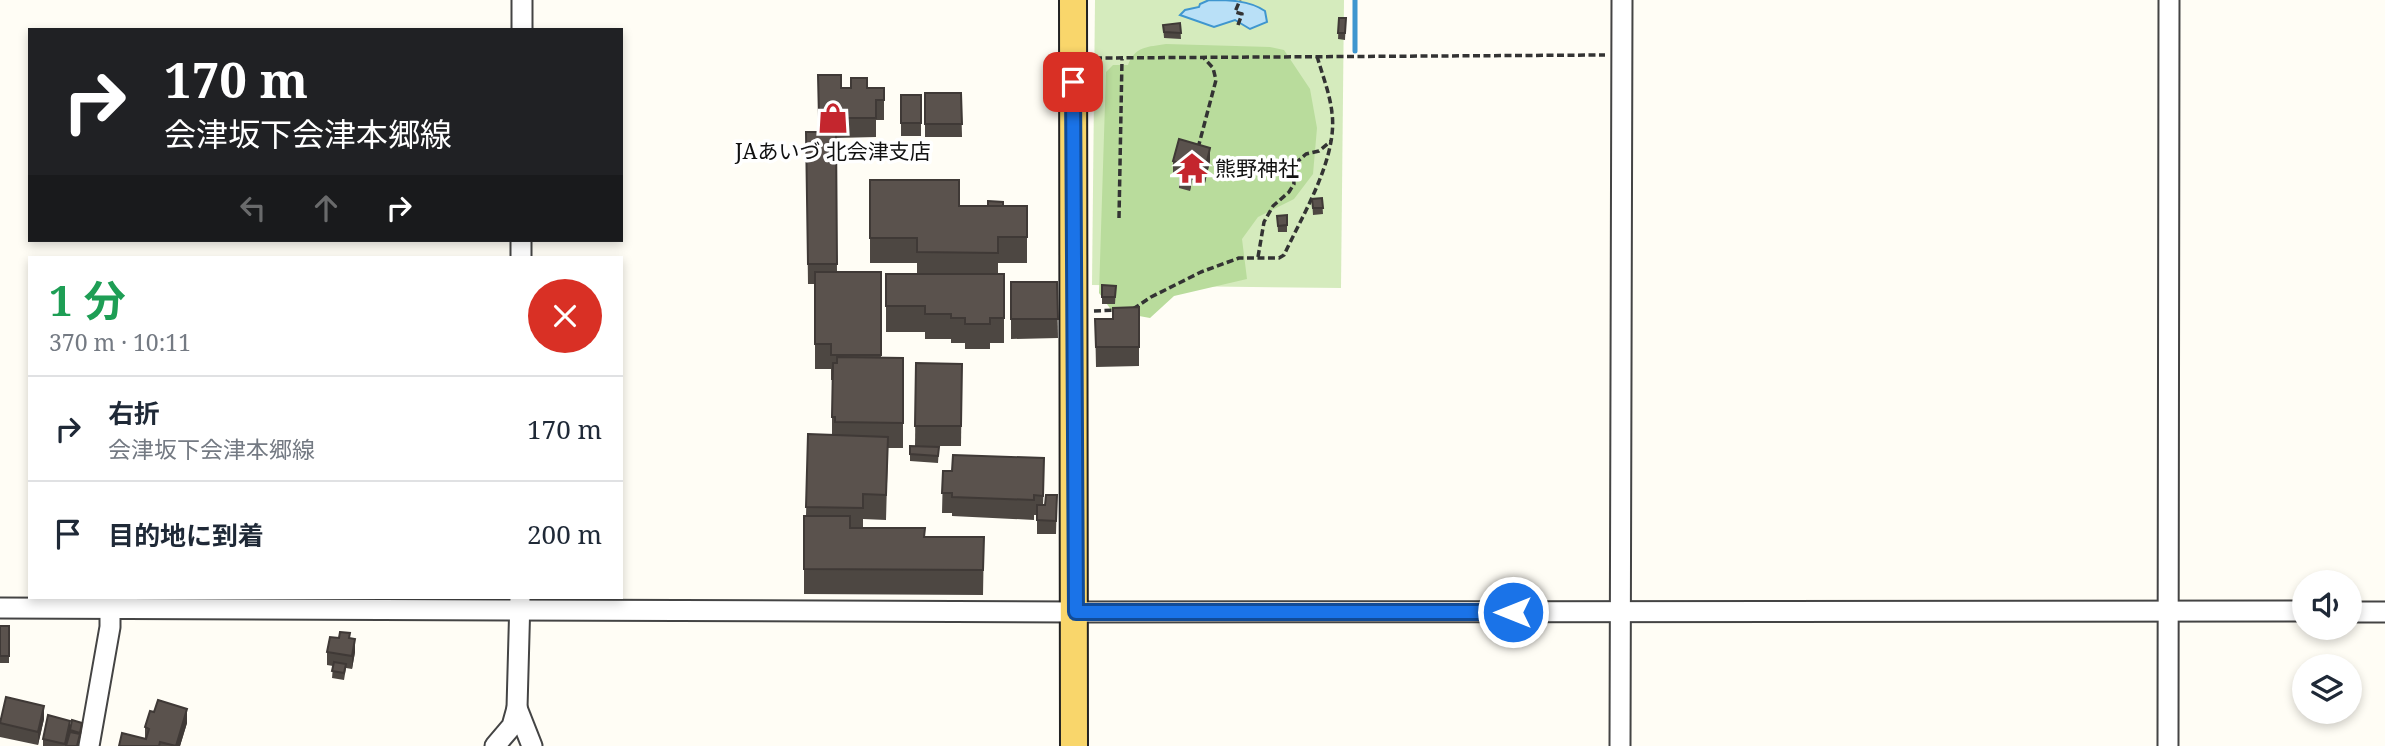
<!DOCTYPE html>
<html lang="ja">
<head>
<meta charset="utf-8">
<style>
	body { margin:0; font-family:"Noto Serif","Noto Sans JP",serif; background:#f6f6f7; color:#1f2937; height:100vh; display:flex; flex-direction:column; font-size:26px; white-space:nowrap }
	* { box-sizing:border-box; margin:0 }
	p { font-size:23px; color:#747a83 }
	.icon { flex:none; width:38px; height:38px; fill:none; stroke:currentColor; stroke-width:2; stroke-linecap:round; stroke-linejoin:round }
	.map { position:relative; flex:1; overflow:hidden }
	.sheet { position:absolute; left:28px; top:256px; width:595px; height:343px; display:flex; flex-direction:column; background:#fff; border-radius:0px; box-shadow:0 4px 10px #0003 }
	.sheet>* { flex:none }
	.top-card { position:absolute; left:28px; top:28px; width:595px; height:214px; border-radius:0px; box-shadow:0 4px 10px #0003; background:#202124; color:#fff; overflow:hidden }
	.fabs { position:absolute; left:2292px; top:570px; display:grid; gap:14px }
	.fabs a { display:grid; place-items:center; width:70px; height:70px; border-radius:50%; background:#fff; box-shadow:0 4px 10px #0003; font-size:35px }
	.pin { position:absolute; display:grid; place-items:center; width:60px; height:60px; color:#fff; margin:-30px; border-radius:14px; box-shadow:0 4px 10px #0006 }
	.me { position:absolute; width:77px; margin:-38px; rotate:270deg; stroke-linejoin:round; filter:drop-shadow(0 0 5px #0008) }
	.turn { display:flex; align-items:center; gap:24px; height:147px; padding:0 21px; font-size:32px }
	.turn .icon { width:91px; height:91px; stroke-width:2.5 }
	.turn b { display:block; font-size:49px; line-height:60px }
	.lanes { display:flex; align-items:center; height:66px; padding:0 21px; background:#0003; justify-content:center; gap:35px; direction:ltr }
	.lanes .off { opacity:.35 }
	.round { display:grid; place-items:center; flex:none; width:74px; height:74px; border-radius:37px; background:#f6f6f7 }
	.summary { display:flex; align-items:center; justify-content:space-between; height:119px; padding:0 21px }
	h1 { font-size:42px; font-weight:700; line-height:52px; color:#1e9e55 }
	ul { padding:0; list-style:none }
	li { display:flex; align-items:center; gap:21px; height:105px; padding:0 21px; border-top:2px solid #e0e1e3 }
	li div { flex:1 }
	li b { display:block; font-size:26px }
	li em { font-style:normal }
	.map>svg:first-child { display:block }
	.green { fill:#d5ebbd }
	.forest { fill:#b9dc9c }
	.water { fill:#b9e0f7; stroke:#3f96cf; stroke-width:2 }
	.lines { fill:none; stroke-linecap:round; stroke-linejoin:round }
	.stream { stroke:#3f96cf; stroke-width:5 }
	.minor-casing { stroke:#444; stroke-width:23 }
	.major-casing { stroke:#222; stroke-width:30 }
	.path { stroke:#333; stroke-width:3.5; stroke-dasharray:7 3.5; stroke-linecap:butt }
	.minor { stroke:#fff; stroke-width:19 }
	.major { stroke:#f9d66b; stroke-width:26 }
	.wall { fill:#4d4742 }
	.shaded-wall { fill:#3f3936 }
	.building { fill:#5a524d; stroke:#3f3936; stroke-width:2 }
	.route-casing { stroke:#114b97; stroke-width:18 }
	.route { stroke:#1a73e8; stroke-width:12 }
	.labels { text-anchor:middle; dominant-baseline:central; stroke-width:7; stroke-linejoin:round; paint-order:stroke }
	.poi-label { font-size:21px; fill:#111; stroke:#fff }
</style>
</head>
<body>
<div class="map">
<svg width="2385" height="746" viewBox="0 0 2385 746">
	<rect width="100%" height="100%" fill="#fffdf5"/>
	<path class="green" d="M1095 0H1344L1341 288 1092 285Z"/>
	<path class="forest" d="M1166 44 1270 47 1284 50 1310 89 1317 128 1313 174 1294 199 1258 217 1242 239 1247 279 1174 296 1150 318 1112 311 1099 293 1106 72 1113 65H1128C1135 46 1148 47 1166 44Z"/>
	<path class="water" d="M1209 0C1228 0 1249 0 1265 11L1267 22 1250 29 1235 20 1214 27 1180 15 1185 10 1199 7 1200 4Z"/>
	<g class="lines">
		<path class="stream" d="M1355 0V51"/>
		<defs>
			<g id="minor">
				<path d="M522 30V0"/>
				<path d="M521 257V240"/>
				<path d="M0 608 1076 612 2305 611"/>
				<path d="M2350 612H2385"/>
				<path d="M517 708 532 746"/>
				<path d="M89 746 110 627V608"/>
				<path d="M495 746 512 726 517 708 520 598"/>
				<path d="M1620 746 1622 0"/>
				<path d="M2168 746 2169 0"/>
			</g>
			<path id="major" d="M1073 0 1074 746"/>
		</defs>
		<use href="#minor" class="minor-casing"/>
		<use href="#major" class="major-casing"/>
		<g class="path">
			<path d="M1238 25 1242 14 1235 12 1240 0"/>
			<path d="M1095 58 1605 55"/>
			<path d="M1198 148 1216 80 1213 68 1204 58"/>
			<path d="M1119 218 1122 59"/>
			<path d="M1258 257 1264 222 1273 206 1289 192 1294 184 1293 172 1297 162 1306 154 1319 151 1331 141"/>
			<path d="M1133 309 1151 297 1201 272 1239 258H1279L1284 255C1302 216 1338 158 1332 113 1330 94 1322 74 1317 56"/>
			<path d="M1094 311 1115 310"/>
		</g>
		<use href="#minor" class="minor"/>
		<use href="#major" class="major"/>
	</g>
	<g class="wall">
		<path d="M1339 18H1346L1345 40 1338 39Z"/>
		<path d="M1180 23 1181 39 1164 38 1163 25Z"/>
		<path d="M818 75 841 88H884V120H876V137L836 138 837 272H881V358H903V448H888L886 520 863 519V528L925 537H984L983 595 804 594V516H806L808 434 832 435V380H831V369H815V284H808L806 132H819Z"/>
		<path d="M925 93H961L962 137H925Z"/>
		<rect x="901" y="95" width="20" height="41"/>
		<path d="M1173 161H1210L1205 183 1192 180 1190 191 1179 188V176L1173 175Z"/>
		<path d="M870 180 959 206H1027V263H998V274H1004V343H990V349H965V343H951V339H925V332H886V274H917V263H870Z"/>
		<path d="M1322 198 1323 214 1313 215 1312 199Z"/>
		<path d="M1287 215V232H1278L1277 216Z"/>
		<path d="M1011 282H1057L1058 338 1011 339Z"/>
		<path d="M1102 285 1116 286 1115 304H1102Z"/>
		<path d="M1139 307V366L1096 367 1095 319H1113Z"/>
		<path d="M916 363 962 364 961 446H915Z"/>
		<path d="M910 446 939 447 938 463 910 461Z"/>
		<path d="M943 471 1044 478 1043 505H1045L1057 495 1056 534H1037V515H1034V520L952 516V513H942Z"/>
		<rect x="0" y="626" width="9" height="37"/>
		<path d="M339 638H350L355 652 352 669 346 668 344 680 332 678 333 666 327 665V652Z"/>
		<path d="M44 719 38 745 0 737V723Z"/>
		<path d="M187 723 180 746H119L145 739V727Z"/>
		<path d="M70 729 82 730 78 746H43V739Z"/>
	</g>
	<g class="shaded-wall">
		<path d="M1210 148V161L1205 183V170Z"/>
		<path d="M1192 167V180L1190 191V178Z"/>
		<path d="M355 639V652L352 669V656Z"/>
		<path d="M44 706V719L38 745V732Z"/>
		<path d="M187 709V723L180 746H176Z"/>
		<path d="M70 721V734L67 746H65Z"/>
	</g>
	<g class="building">
		<path d="M1339 18H1346L1345 33H1338Z"/>
		<path d="M1180 23 1181 33 1164 32 1163 25Z"/>
		<path d="M818 75H841V88H851V78H867V88H884V100H876V118H819Z"/>
		<path d="M925 93H961L962 124H925Z"/>
		<rect x="901" y="95" width="20" height="28"/>
		<path d="M806 132H836L837 264H808Z"/>
		<path d="M1179 139 1210 148 1205 170 1192 167 1190 178 1179 175 1182 164 1173 161Z"/>
		<path d="M870 180H959V206H1027V237H998V253L917 252V238H870Z"/>
		<path d="M1322 198 1323 208H1313L1312 199Z"/>
		<path d="M988 201 1003 202V206H988Z"/>
		<path d="M1287 215V225L1278 226 1277 216Z"/>
		<path d="M815 272H881V355H831V344H815Z"/>
		<path d="M886 274H1004V318H990V324H965V318H951V314H925V306H886Z"/>
		<path d="M1011 282H1057L1058 319H1011Z"/>
		<path d="M1102 285 1116 286 1115 297H1102Z"/>
		<path d="M1139 307V347H1096L1095 319H1113V308Z"/>
		<path d="M837 357 903 358V423L835 422V417H832L833 363H837Z"/>
		<path d="M916 363 962 364 961 426H915Z"/>
		<path d="M808 434 888 437 886 495 863 494V508L806 507Z"/>
		<path d="M910 446 939 447 938 456 910 454Z"/>
		<path d="M953 455 1044 458 1043 496 1034 495V500L952 497V493H942L943 471H952Z"/>
		<path d="M1046 495H1057L1056 521 1037 520V505H1045Z"/>
		<path d="M804 516H850V528H925L924 537H984L983 570 804 569Z"/>
		<rect x="0" y="626" width="9" height="30"/>
		<path d="M340 632 350 633 349 638 355 639 352 656 327 652 330 637 339 638Z"/>
		<path d="M334 662 346 664 344 673 332 671Z"/>
		<path d="M6 697 44 706 38 732 0 723Z"/>
		<path d="M158 700 187 709 176 746 160 742 159 746H119L122 733 146 739 149 729 145 727 150 711 154 712Z"/>
		<path d="M48 715 70 721 65 744 43 739Z"/>
		<path d="M72 720 82 723 80 733 70 730Z"/>
		<path d="M70 732 80 734 77 746H66Z"/>
	</g>
	<g class="lines">
		<defs>
			<path id="route" d="M1073 82 1076 612H1513"/>
		</defs>
		<use href="#route" class="route-casing"/>
		<use href="#route" class="route"/>
	</g>
	<defs>
		<symbol id="shop-bare" viewBox="-9 -9 18 18"><path d="M-5-2.5h2.3a2.7 3.5 0 0 1 5.4 0H5L5.5 6h-11ZM-1.5-2.5h3a1.5 2.3 0 0 0-3 0Z" fill="#c4262e" stroke="#fff" stroke-width="2.5" paint-order="stroke"/></symbol>
		<symbol id="temple-bare" viewBox="-9 -9 18 18"><path d="M0-6L5-2H3V0L6.5 2.5H4V6H1.5V3h-3V6H-4V2.5H-6.5L-3 0V-2H-5Z" fill="#c4262e" stroke="#fff" stroke-width="2.5" paint-order="stroke"/></symbol>
	</defs>
	<g fill-rule="evenodd">
		<use href="#shop-bare" x="811" y="96" width="44" height="44"/>
		<use href="#temple-bare" x="1170" y="146" width="44" height="44"/>
	</g>
	<g class="labels">
		<g class="poi-label">
			<text x="833" y="151">JAあいづ 北会津支店</text>
			<text x="1215" y="168" text-anchor="start">熊野神社</text>
		</g>
	</g>
</svg>
<div class="fabs">
<a><svg class="icon" aria-label="sound" viewBox="0 0 24 24"><path d="M4 9h4l5-4v14l-5-4H4zM17 9q2 3 0 6"/></svg></a>
<a><svg class="icon" aria-label="layers" viewBox="0 0 24 24"><path d="M12 4l9 5-9 5-9-5zM3 14l9 5 9-5"/></svg></a>
</div>
<div class="pin" style="left:1073px;top:82px;background:#d93025"><svg class="icon" aria-label="arrive" viewBox="0 0 24 24"><path d="M6 21V4h12l-3 4 3 4H6"/></svg></div>
<svg class="me" style="left:1513px;top:612px" viewBox="-20 -20 40 40"><circle r="17" fill="#1a73e8" stroke="#fff" stroke-width="3"/><path d="M0-11L8 9 0 5-8 9z" fill="#fff"/></svg>
<div class="top-card">
<div class="turn"><svg class="icon" aria-label="right" viewBox="0 0 24 24"><path d="M7 20v-9h11M14 6l5 5-5 5"/></svg><div><b>170 m</b>会津坂下会津本郷線</div></div>
<div class="lanes"><svg class="icon off" aria-label="left" viewBox="0 0 24 24"><path d="M17 20v-9H6M10 6l-5 5 5 5"/></svg><svg class="icon off" aria-label="ahead" viewBox="0 0 24 24"><path d="M12 20V5M6 11l6-6 6 6"/></svg><svg class="icon" aria-label="right" viewBox="0 0 24 24"><path d="M7 20v-9h11M14 6l5 5-5 5"/></svg></div>
</div>
<section class="sheet">
<div class="summary"><div><h1>1 分</h1><p>370 m · 10:11</p></div><a class="round" style="background:#d93025;color:#fff"><svg class="icon" aria-label="close" viewBox="0 0 24 24"><path d="M6 6l12 12M18 6L6 18"/></svg></a></div>
<ul>
<li><svg class="icon" aria-label="right" viewBox="0 0 24 24"><path d="M7 20v-9h11M14 6l5 5-5 5"/></svg><div><b>右折</b><p>会津坂下会津本郷線</p></div><em>170 m</em></li>
<li><svg class="icon" aria-label="arrive" viewBox="0 0 24 24"><path d="M6 21V4h12l-3 4 3 4H6"/></svg><div><b>目的地に到着</b></div><em>200 m</em></li>
</ul>
</section>
</div>
</body>
</html>
